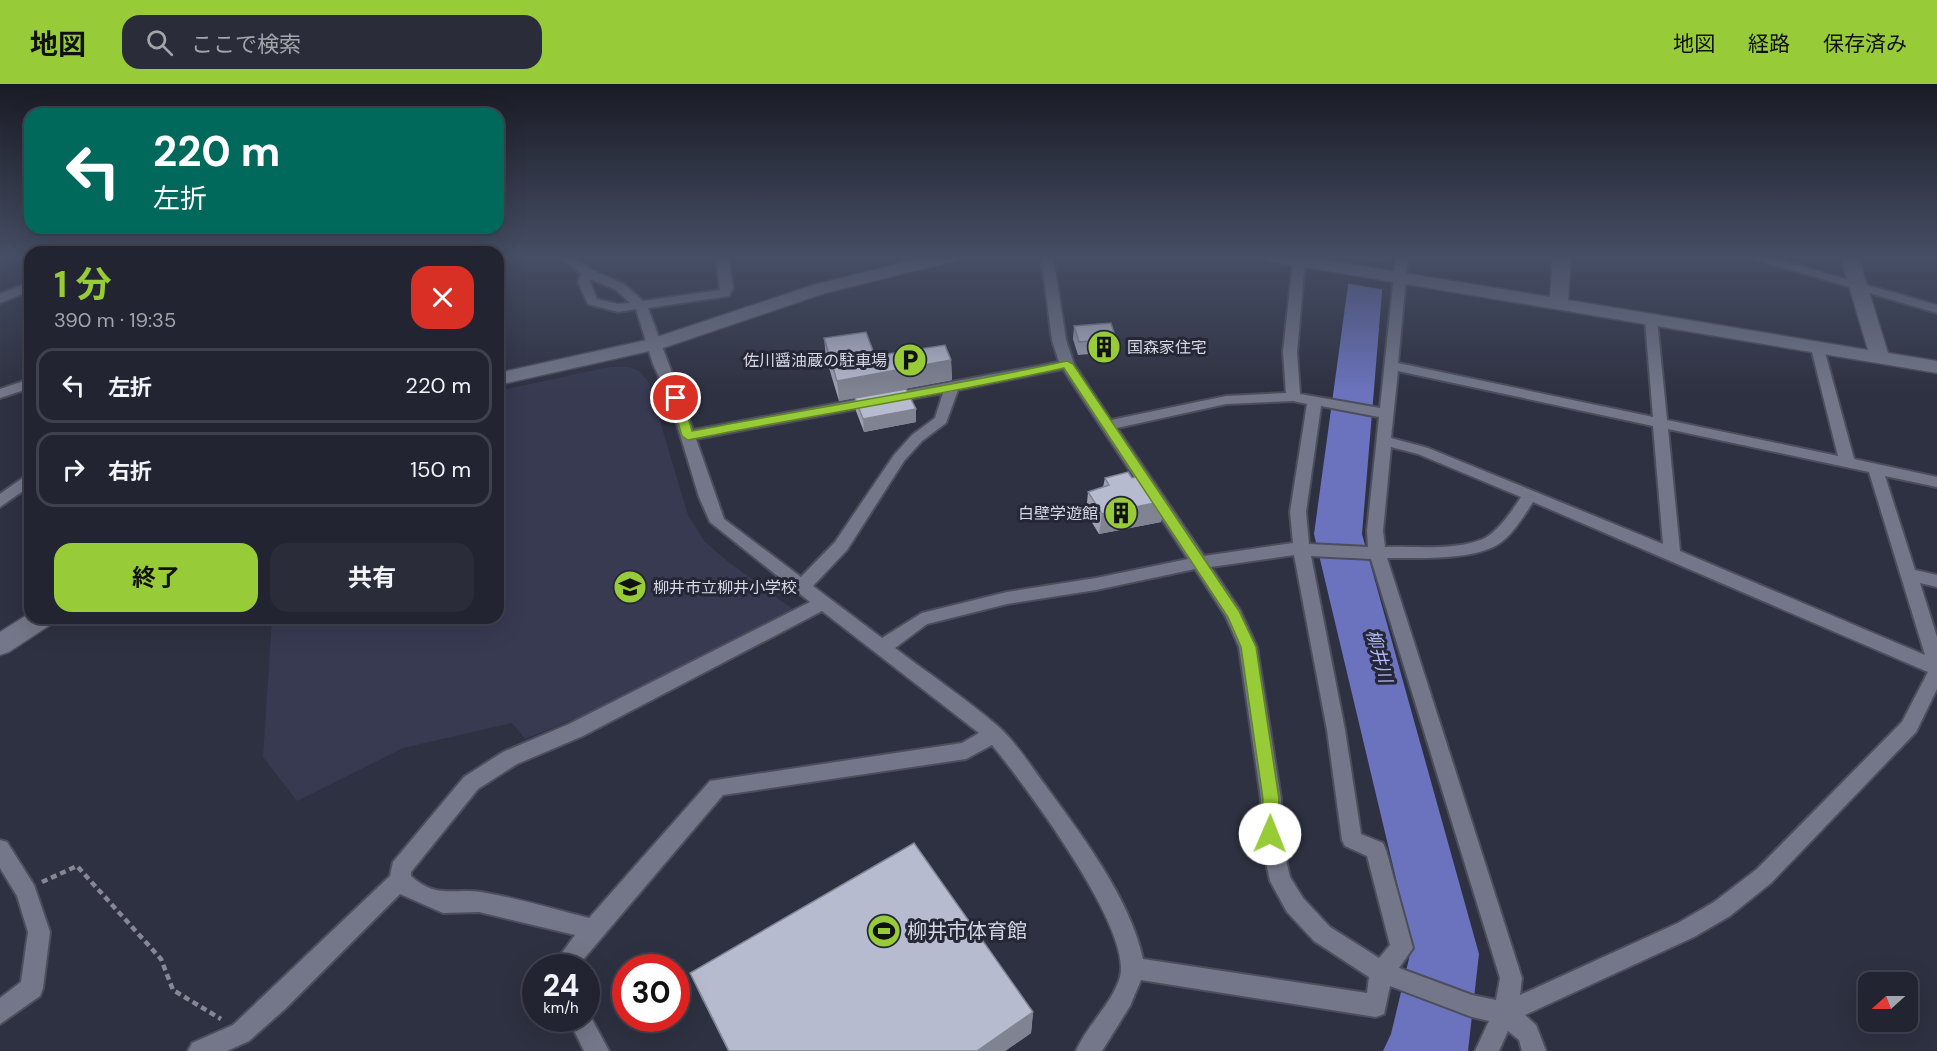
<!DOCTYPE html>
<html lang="ja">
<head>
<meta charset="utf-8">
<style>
	body { margin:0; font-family:"DM Sans","Noto Sans JP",sans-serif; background:#2a2d39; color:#f1f3f6; height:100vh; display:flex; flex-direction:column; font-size:22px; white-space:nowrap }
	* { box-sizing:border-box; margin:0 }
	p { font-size:20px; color:#a2a5ab }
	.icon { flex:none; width:33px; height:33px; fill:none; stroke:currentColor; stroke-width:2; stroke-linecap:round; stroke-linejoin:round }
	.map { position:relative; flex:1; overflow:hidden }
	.drawer { position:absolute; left:24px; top:162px; width:480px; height:378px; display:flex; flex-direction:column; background:#222531; border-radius:18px; box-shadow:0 6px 24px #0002,0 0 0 2px #3f424d }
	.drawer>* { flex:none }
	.guide { position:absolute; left:24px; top:24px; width:480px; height:126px; border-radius:18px; box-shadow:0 6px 24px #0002,0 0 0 2px #3f424d; background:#00695c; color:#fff; overflow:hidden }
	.needle { width:39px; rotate:249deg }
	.controls { position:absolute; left:1858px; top:888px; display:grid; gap:12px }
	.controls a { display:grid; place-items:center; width:60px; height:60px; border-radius:12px; background:#222531; box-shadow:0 6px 24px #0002,0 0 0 2px #3f424d; font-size:30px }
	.speed { position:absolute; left:522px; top:870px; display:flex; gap:12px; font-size:30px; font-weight:700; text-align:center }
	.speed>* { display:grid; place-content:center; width:78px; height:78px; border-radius:50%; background:#222531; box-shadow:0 6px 24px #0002,0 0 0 2px #3f424d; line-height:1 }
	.speed small { font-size:15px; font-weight:400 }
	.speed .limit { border:9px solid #d22; background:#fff; color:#111 }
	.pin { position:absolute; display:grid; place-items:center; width:51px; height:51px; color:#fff; margin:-26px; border:3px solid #fff; border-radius:50%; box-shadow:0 2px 6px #0007 }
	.me { position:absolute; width:66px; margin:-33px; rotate:1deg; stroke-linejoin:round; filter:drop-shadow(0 0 4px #0008) }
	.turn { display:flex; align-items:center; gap:21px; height:126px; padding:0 30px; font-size:27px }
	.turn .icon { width:78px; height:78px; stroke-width:2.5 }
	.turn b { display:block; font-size:42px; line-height:51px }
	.round { display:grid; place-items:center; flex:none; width:63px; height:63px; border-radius:18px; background:#2a2d39 }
	.headline { display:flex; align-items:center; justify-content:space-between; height:102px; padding:0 30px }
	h1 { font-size:36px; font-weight:700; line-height:45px; color:#97cc38 }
	.primary-button { display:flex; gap:12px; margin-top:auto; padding:12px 30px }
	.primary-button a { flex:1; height:69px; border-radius:18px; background:#97cc38; color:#111; font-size:24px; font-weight:700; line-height:69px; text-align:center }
	.primary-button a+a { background:#2a2d39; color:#f1f3f6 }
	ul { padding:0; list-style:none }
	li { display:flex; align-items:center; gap:18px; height:75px; margin:0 12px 9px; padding:0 18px; border:3px solid #3f424d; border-radius:18px }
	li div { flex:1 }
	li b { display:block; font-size:22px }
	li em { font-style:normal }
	header { display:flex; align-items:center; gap:36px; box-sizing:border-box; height:84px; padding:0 30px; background:#97cc38; color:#111 }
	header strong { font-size:28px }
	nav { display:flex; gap:33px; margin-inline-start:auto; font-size:21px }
	.search { width:420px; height:54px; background:#2a2d39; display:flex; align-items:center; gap:15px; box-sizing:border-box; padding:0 21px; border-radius:18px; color:#a2a5ab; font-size:22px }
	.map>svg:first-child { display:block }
	.built { fill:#373a51 }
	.water { fill:#6b73be }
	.pier { fill:#2e3141 }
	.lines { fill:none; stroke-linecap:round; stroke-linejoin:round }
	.street-casing { stroke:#4c4e5c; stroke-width:4 }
	.secondary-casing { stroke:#4c4e5c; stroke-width:3 }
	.path { stroke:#858795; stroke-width:4.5; stroke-dasharray:6 4; stroke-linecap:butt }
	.street { fill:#737789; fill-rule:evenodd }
	.secondary { fill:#737789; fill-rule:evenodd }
	.wall { fill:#9da1b2 }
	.shaded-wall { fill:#808391 }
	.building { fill:#b7bbcf; stroke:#808391; stroke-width:1.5 }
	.route { fill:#97cc38; stroke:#628524; stroke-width:1.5 }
	.labels { text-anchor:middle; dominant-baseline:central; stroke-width:6; stroke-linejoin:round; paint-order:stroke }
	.poi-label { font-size:16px; fill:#d6d8e3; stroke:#252737; text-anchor:start }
	.water-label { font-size:18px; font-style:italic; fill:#b0baf6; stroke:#252737 }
	.near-poi-label { font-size:20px; fill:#d6d8e3; stroke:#252737; text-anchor:start }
</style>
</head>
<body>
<header>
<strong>地図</strong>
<div class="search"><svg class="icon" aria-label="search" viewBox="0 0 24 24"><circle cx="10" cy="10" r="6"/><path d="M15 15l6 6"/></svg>ここで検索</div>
<nav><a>地図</a><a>経路</a><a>保存済み</a></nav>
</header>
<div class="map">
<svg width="1937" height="967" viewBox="0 0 1937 967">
	<rect width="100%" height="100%" fill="#2e3141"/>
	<path class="built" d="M609 283H628L639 287 648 297 688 431 705 458 731 480 794 526 577 634 525 655 512 639 403 664 297 717 263 673 272 534H498V307Z"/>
	<path class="water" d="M1352 172H1385L1362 450 1479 870 1468 967H1383L1391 950 1412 862 1314 450Z"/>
	<path class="pier" d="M1349 172 1387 179 1385 206 1345 199Z"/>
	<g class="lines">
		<defs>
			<g id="street">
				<path d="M559 172H573L592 186 624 200 643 217 720 206 716 172H728L733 204 729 212 648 224 693 346 1059 278 1052 256 1041 172H1053L1066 256 1074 280 1111 336 1226 312 1286 309 1283 268 1293 177 1299 173 1305 177 1297 268 1300 310 1380 324 1396 172H1408L1398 279 1653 333 1645 236 1651 232 1657 236 1667 336 1838 372 1811 264 1813 261H1823L1854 375 1937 393V403L1885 392 1915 486 1937 491V503L1920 499 1937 553V605L1916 648 1771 799 1730 832 1694 853 1525 931 1536 941 1546 967H1522L1519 956 1508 947 1499 967H1475L1489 937 1472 933 1390 902 1384 930 1376 933 1141 896 1130 922 1102 967H1076C1087 941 1112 920 1120 893 1133 845 1024 700 992 661L966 675 723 711 576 884H551L575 851 479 828 443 829 400 810 285 925 249 957 227 967H188L192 959 233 941 390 792 393 778 464 693 503 668 569 640 810 518 710 438 699 413 669 314 653 280 636 225 618 228 588 220 578 198 581 190ZM591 195 616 206 630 219 618 220 597 215 590 198ZM1063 285 1188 475 1096 494 1007 508 922 529 882 554 813 502 847 466 904 377 922 357 946 339 958 306ZM1398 287 1653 342 1663 460 1428 364 1391 354ZM943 309 935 334 912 351 894 371 835 458 801 493 724 435 696 355ZM1293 317 1307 320 1290 428 1293 459 1204 472 1117 344 1226 320ZM1321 322 1379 333 1367 447 1368 463 1309 460 1306 428ZM1668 345 1869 388 1925 571 1680 467ZM1391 363 1418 370 1521 413C1512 427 1498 448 1483 455 1454 467 1415 462 1385 463L1383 447ZM1533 418 1928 588 1902 638 1757 785 1714 818 1678 839 1520 911 1522 894 1387 474C1416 474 1467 476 1493 463 1510 456 1523 433 1533 418ZM1294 471 1327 646 1342 756 1345 762 1367 772 1390 861 1379 874 1330 843 1303 814 1290 793 1280 750 1281 715 1257 563 1240 526 1211 483ZM1311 472 1371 475 1500 894 1496 916 1472 911 1399 884 1413 864 1386 766 1383 759 1361 750 1345 646ZM1195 485 1226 533 1239 563 1261 715 1260 750 1270 797 1287 828 1314 857 1369 893 1367 909 1143 875C1130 814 1081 750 1045 701 1031 682 1017 660 1000 644 967 615 929 590 895 564L927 540 1007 520 1096 506ZM822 527 979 649 962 659 710 697 589 834C553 825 517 814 481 808 453 804 436 815 411 792V788L478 705 517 680 583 652Z"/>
				<path d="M1745 172H1765L1937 221V229Z"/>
				<path d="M30 198V207L0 219V210Z"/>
				<path d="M30 295V304L0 314V305Z"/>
				<path d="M30 389V402L0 423V410Z"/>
				<path d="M0 756 7 758 34 801 50 848 43 904 40 912 0 940V914L21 898 28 848 17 812 0 784Z"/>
				<path d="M587 926 609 967H584L568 934H586Z"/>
			</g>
			<g id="secondary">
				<path d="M930 172H961L958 176 825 209 663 264 498 301V289L651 255 813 201Z"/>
				<path d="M1259 172H1300L1550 213 1553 172H1571L1568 216 1868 266 1840 172H1858L1888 269 1937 277V289L1268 177Z"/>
				<path d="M30 529V534H54L50 541 9 568 0 571V548Z"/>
			</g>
		</defs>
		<use href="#street" class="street-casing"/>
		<use href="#secondary" class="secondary-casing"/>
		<path class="path" d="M42 798 77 782 161 875 173 906 221 935"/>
		<use href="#street" class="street"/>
		<use href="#secondary" class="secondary"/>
	</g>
	<g class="wall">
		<path d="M1074 242 1116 255 1115 268 1078 271 1073 255Z"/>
		<path d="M824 254 875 272 951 276 952 296 839 317 826 274Z"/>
		<path d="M855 314 916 325V338L864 348 856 327Z"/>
		<path d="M1105 394H1132L1164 417 1161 438 1099 450 1086 429 1088 408 1103 403Z"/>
		<path d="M690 889 1033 928 1031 949 1005 967H728L700 911Z"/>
	</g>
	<g class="shaded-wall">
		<path d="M951 276 952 296 839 317 837 297Z"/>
		<path d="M916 325V338L864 348 863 335Z"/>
		<path d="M1164 417 1161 438 1099 450 1102 430Z"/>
		<path d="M1033 928 1031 949 1005 967H977Z"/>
	</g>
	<g class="building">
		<path d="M1111 239 1116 255 1079 258 1074 242Z"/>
		<path d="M866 248 875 272 945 261 951 276 837 297 824 254Z"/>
		<path d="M906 305 916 325 863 335 855 314Z"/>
		<path d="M1128 388 1132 394 1143 391 1149 394 1164 417 1102 430 1088 408 1109 401 1105 394Z"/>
		<path d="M914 759 1033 928 977 967H729L690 889Z"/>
	</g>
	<linearGradient id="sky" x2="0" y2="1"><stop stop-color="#191b24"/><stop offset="0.56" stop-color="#464e65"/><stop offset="1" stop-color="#464e65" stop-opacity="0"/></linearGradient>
	<rect width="1937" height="308" fill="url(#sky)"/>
	<path class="route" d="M1067 277 1073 280 1239 527 1256 563 1279 715 1276 755 1270 757 1264 755 1262 750 1263 715 1241 563 1228 533 1064 284C939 312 813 331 688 356L682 352 671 314 676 311 682 314 692 347C817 323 943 304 1067 277Z"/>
	<defs>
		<symbol id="building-disc" viewBox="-11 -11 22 22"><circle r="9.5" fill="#97cc38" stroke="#252737"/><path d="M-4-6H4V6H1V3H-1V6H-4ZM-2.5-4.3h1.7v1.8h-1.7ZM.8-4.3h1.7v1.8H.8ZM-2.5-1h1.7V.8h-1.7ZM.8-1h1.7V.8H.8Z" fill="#111"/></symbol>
		<symbol id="parking-disc" viewBox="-11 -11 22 22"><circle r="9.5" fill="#97cc38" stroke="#252737"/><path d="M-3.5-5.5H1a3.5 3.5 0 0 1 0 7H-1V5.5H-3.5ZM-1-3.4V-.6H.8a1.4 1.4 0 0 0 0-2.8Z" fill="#111"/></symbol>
		<symbol id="school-disc" viewBox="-11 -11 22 22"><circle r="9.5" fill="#97cc38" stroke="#252737"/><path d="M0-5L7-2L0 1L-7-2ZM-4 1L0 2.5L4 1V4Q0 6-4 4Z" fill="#111"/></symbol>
		<symbol id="stadium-disc" viewBox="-11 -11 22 22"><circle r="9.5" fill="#97cc38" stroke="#252737"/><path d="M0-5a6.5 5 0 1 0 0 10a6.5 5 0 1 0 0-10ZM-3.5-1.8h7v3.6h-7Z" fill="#111"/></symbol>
	</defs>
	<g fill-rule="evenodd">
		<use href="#building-disc" x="1085" y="244" width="38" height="38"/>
		<use href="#parking-disc" x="891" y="257" width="38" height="38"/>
		<use href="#building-disc" x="1102" y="410" width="38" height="38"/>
		<use href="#school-disc" x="611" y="484" width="38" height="38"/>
		<use href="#stadium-disc" x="865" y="828" width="38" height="38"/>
	</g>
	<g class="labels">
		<g class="poi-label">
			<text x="1127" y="263">国森家住宅</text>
			<text x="887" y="276" text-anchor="end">佐川醤油蔵の駐車場</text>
			<text x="1098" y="429" text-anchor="end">白壁学遊館</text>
			<text x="653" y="503">柳井市立柳井小学校</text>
		</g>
		<g class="water-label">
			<text transform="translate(1379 572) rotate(75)">柳井川</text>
		</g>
		<g class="near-poi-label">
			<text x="907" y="847">柳井市体育館</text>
		</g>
	</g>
</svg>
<div class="controls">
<a><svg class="needle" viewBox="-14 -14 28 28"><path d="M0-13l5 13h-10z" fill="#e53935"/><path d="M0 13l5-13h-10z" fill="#a2a5ab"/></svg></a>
</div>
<div class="speed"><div>24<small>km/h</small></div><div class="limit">30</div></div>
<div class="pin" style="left:676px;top:314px;background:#d93025"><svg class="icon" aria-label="arrive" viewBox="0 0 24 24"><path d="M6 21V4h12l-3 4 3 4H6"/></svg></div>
<svg class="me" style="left:1270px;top:750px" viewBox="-20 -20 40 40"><circle r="19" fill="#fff"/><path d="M0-13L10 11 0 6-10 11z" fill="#97cc38"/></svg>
<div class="guide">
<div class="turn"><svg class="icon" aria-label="left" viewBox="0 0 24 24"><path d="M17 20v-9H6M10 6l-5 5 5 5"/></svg><div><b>220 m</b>左折</div></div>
</div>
<section class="drawer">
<div class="headline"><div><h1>1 分</h1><p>390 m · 19:35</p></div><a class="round" style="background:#d93025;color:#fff"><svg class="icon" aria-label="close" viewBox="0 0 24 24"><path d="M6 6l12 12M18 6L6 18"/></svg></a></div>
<ul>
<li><svg class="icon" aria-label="left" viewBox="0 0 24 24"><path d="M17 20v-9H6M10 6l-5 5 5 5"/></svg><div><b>左折</b></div><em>220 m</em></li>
<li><svg class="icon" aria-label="right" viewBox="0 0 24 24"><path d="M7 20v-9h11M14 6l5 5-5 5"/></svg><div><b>右折</b></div><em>150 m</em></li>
</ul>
<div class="primary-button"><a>終了</a><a>共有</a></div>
</section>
</div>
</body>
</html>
